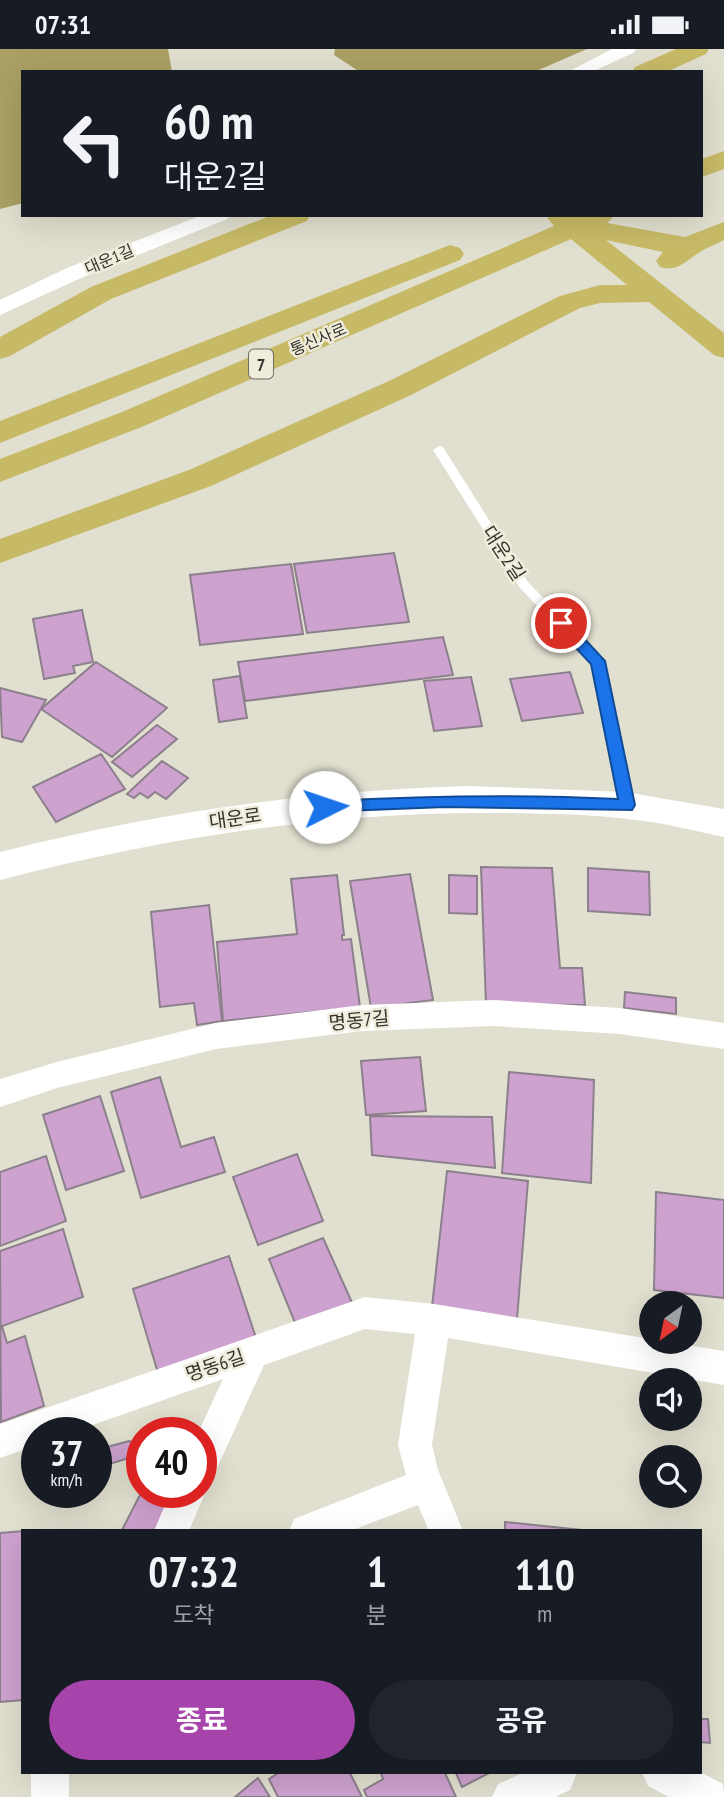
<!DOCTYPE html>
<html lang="ko">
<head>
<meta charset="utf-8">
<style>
	body { margin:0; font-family:"PT Sans Narrow","Noto Sans KR",sans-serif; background:#20242c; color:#f1f3f6; height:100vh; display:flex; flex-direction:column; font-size:26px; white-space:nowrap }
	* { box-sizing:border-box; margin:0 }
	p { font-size:23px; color:#9ea1a6 }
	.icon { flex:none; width:38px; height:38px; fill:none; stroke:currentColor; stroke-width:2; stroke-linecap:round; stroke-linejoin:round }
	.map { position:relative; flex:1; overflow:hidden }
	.panel { position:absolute; left:21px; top:1480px; width:681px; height:245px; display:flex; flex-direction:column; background:#171b24; border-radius:0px; box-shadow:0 7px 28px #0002 }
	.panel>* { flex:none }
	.guide { position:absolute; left:21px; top:21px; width:682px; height:147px; border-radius:0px; box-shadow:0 7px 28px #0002; background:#171b24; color:#f1f3f6; overflow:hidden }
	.needle { width:46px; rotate:213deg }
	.controls { position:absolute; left:639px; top:1242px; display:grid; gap:14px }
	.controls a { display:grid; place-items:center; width:63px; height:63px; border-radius:50%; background:#171b24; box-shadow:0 7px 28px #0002; font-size:35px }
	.speed { position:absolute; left:21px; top:1368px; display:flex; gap:14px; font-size:35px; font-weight:700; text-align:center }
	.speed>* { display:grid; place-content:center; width:91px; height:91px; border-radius:50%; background:#171b24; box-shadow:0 7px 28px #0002; line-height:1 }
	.speed small { font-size:18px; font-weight:400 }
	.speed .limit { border:10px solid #d22; background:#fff; color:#111 }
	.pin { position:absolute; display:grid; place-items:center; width:60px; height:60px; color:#fff; margin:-30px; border:4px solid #fff; border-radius:50%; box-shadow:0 2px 7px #0007 }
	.me { position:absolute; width:77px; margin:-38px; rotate:86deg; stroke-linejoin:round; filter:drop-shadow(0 0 5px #0008) }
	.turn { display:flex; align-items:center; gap:24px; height:147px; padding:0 28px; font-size:32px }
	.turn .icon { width:91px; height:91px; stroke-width:2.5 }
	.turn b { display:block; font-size:49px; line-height:60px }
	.eta { display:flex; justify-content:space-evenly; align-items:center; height:119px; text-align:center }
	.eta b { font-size:42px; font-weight:700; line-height:49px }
	.primary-button { display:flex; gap:14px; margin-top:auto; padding:14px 28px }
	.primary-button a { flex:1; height:80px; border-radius:42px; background:#a644ab; color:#fff; font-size:28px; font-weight:700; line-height:80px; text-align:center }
	.primary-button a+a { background:#20242c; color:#f1f3f6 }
	.status { display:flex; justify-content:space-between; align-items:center; height:49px; padding:0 35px; background:#171b24; direction:ltr }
	.status svg { height:19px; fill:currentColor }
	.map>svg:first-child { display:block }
	.forest { fill:#aaa064 }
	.building { fill:#cea2cf; stroke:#8c808c; stroke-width:2 }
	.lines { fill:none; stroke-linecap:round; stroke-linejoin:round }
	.service { fill:#fff; fill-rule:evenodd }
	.minor { fill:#fff; fill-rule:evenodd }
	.tertiary { fill:#fff; fill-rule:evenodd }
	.trunk { fill:#c7ba67; fill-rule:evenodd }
	.route { fill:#1a73e8; stroke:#114b97; stroke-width:2 }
	.labels { text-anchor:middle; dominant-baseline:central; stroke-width:5; stroke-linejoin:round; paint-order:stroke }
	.far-street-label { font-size:16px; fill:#34332d; stroke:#efecdc }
	.shield { fill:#efecdc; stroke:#6c6a62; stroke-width:2 }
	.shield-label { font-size:18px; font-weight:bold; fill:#34332d }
	.street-label { font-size:19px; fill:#34332d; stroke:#efecdc }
</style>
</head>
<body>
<div class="status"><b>07:31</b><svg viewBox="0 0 49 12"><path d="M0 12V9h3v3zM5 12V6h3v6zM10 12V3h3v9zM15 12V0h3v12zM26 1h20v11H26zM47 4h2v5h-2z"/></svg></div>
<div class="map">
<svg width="724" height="1748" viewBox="0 0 724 1748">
	<rect width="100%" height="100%" fill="#e1dfcf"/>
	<g class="forest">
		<path d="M0 0H168L172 23H23V154L0 160Z"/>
		<path d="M335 0H587L534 23H360L334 6Z"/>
	</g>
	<g class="building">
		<path d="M394 504 409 573 307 584 294 515Z"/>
		<path d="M291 515 303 585 200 596 190 526Z"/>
		<path d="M82 561 93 613 73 617 75 624 44 630 33 570Z"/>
		<path d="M443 588 453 626 245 652 238 613Z"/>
		<path d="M96 613 167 659 112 708 41 660Z"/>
		<path d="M570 623 583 664 522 672 510 630Z"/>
		<path d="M240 627 247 669 219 673 213 631Z"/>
		<path d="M471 628 482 677 434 682 424 632Z"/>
		<path d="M0 639 46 651 22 693 2 688Z"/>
		<path d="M157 676 177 690 132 728 112 713Z"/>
		<path d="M101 705 125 740 56 773 33 738Z"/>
		<path d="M162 712 188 729 166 750 155 743 148 749 140 744 134 749 127 745Z"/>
		<path d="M481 818 552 819 560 919H582L585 956 486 955Z"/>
		<path d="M588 819 649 823 650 866 588 862Z"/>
		<path d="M410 825 433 951 371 959 350 832Z"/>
		<path d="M337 826 344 886H342V891L351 890 360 958 223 972 217 893 297 885 291 830Z"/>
		<path d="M449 826 477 827V865L449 864Z"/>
		<path d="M209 856 222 972 197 976 194 954 160 958 151 863Z"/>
		<path d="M625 943 676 949V965L624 959Z"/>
		<path d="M420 1008 426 1062 366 1066 361 1012Z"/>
		<path d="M509 1023 594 1031 591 1134 502 1124Z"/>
		<path d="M160 1028 181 1098 214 1088 225 1123 141 1149 111 1043Z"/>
		<path d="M100 1047 124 1122 66 1141 43 1066Z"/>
		<path d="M370 1067 492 1068 495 1119 372 1106Z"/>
		<path d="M297 1105 323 1172 258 1196 233 1128Z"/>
		<path d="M46 1107 66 1172 0 1197V1123Z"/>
		<path d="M447 1122 528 1132 517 1270 432 1258Z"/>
		<path d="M656 1143 724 1151V1249L654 1241Z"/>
		<path d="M63 1180 83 1248 2 1277 7 1294 25 1287 44 1357 1 1373 0 1202Z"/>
		<path d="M323 1189 354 1258 298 1281 269 1210Z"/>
		<path d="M229 1207 256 1289 158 1324 133 1240Z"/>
		<path d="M129 1392 142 1398V1415L129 1409 96 1419V1401Z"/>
		<path d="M142 1442 181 1444 163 1482 122 1481Z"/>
		<path d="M505 1473 592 1482H505Z"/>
		<path d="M23 1482V1651L0 1653V1484Z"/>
		<path d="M700 1670H708L710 1694 700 1693Z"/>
		<path d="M278 1724H350L362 1748H278L269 1730Z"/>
		<path d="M381 1724H445L456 1748H367L364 1741 383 1730Z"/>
		<path d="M456 1724H489L462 1738Z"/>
		<path d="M258 1729 270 1748H235Z"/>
	</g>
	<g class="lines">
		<path class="service" d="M439 397 443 398 528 533 604 612 634 756 632 760H622L620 756 592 614 520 539 433 401Z"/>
		<g class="minor">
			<path d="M612 0H636L633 4 592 23H568Z"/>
			<path d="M202 166H230L227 170 81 229 0 266V251L67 219Z"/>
			<path d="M494 951 620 959 724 974V1000L620 985 494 977 362 982 216 1000 57 1039 0 1058V1030L57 1013 216 974 362 956Z"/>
			<path d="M365 1248 434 1255 651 1290V1293H668L724 1302V1336L448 1289 432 1396 438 1421 463 1482H429L418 1456 350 1482H289L294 1470 406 1426 398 1396 415 1285 365 1280 264 1316 213 1428 201 1433V1384H198L223 1330 70 1384H37V1396L0 1409V1375Z"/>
			<path d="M201 1434 205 1444 189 1482H154L170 1444H201Z"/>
			<path d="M700 1723 723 1735 724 1748H669L648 1737 642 1724Z"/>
			<rect x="31" y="1724" width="38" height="24"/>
			<path d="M523 1724H577L570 1741 555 1748H492L498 1735Z"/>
		</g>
		<path class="tertiary" d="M468 737 625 743 724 760V788C695 782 665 774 635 771 592 765 547 765 503 764 332 762 165 788 0 831V803C158 763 305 742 468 737Z"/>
		<g class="trunk">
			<path d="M676 0H709L706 5 666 23H632L635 18Z"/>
			<path d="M724 102V120L702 128V110Z"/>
			<path d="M272 166H310L307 172 111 250 10 307 0 310V288L91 238Z"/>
			<path d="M545 166H615L607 174 685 188 724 173V191C715 196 705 199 697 205 683 214 677 223 660 218L656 212 663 203 606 191 724 284V309L714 306 649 253 600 254 580 259 411 346 211 437 0 514V490L189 421 389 332 560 247 600 236H627L571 190 144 377 0 433V410L122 363 554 177Z"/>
			<path d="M450 196 460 199 464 205 460 211 0 394V372Z"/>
		</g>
	</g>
	<path class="route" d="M561 569 566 570 605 612 635 756 632 761 445 758 319 763 317 758 319 754 325 752C423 747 520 745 618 750L591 615 556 578 554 574Z"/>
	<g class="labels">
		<g class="far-street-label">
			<text transform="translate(109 210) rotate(-23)">대운1길</text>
			<text transform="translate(318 290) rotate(-23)">통신사로</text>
		</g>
		<rect class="shield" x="249" y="300.5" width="24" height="29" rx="5"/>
		<g class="shield-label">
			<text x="261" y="315">7</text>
		</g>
		<g class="street-label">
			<text transform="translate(504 504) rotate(57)">대운2길</text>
			<text transform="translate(235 769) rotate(-8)">대운로</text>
			<text transform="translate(359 971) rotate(-5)">명동7길</text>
			<text transform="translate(215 1316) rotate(-19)">명동6길</text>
		</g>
	</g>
</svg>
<div class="controls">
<a><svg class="needle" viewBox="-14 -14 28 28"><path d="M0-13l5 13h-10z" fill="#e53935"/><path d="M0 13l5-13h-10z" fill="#9ea1a6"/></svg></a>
<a><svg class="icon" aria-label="sound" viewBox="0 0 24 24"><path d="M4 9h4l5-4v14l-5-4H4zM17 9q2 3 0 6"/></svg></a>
<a><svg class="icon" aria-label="search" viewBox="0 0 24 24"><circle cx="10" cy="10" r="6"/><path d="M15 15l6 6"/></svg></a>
</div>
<div class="speed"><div>37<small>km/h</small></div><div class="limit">40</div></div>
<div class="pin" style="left:561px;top:574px;background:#d93025"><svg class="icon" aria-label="arrive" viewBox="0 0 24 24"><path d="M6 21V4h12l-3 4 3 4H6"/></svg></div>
<svg class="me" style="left:325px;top:758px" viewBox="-20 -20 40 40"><circle r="19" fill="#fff"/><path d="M0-13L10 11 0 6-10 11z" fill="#1a73e8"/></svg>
<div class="guide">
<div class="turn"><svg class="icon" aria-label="left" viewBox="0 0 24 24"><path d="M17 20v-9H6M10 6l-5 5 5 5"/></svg><div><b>60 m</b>대운2길</div></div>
</div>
<section class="panel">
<div class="eta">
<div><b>07:32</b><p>도착</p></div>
<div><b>1</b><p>분</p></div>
<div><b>110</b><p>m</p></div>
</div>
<div class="primary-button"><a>종료</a><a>공유</a></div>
</section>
</div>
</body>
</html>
